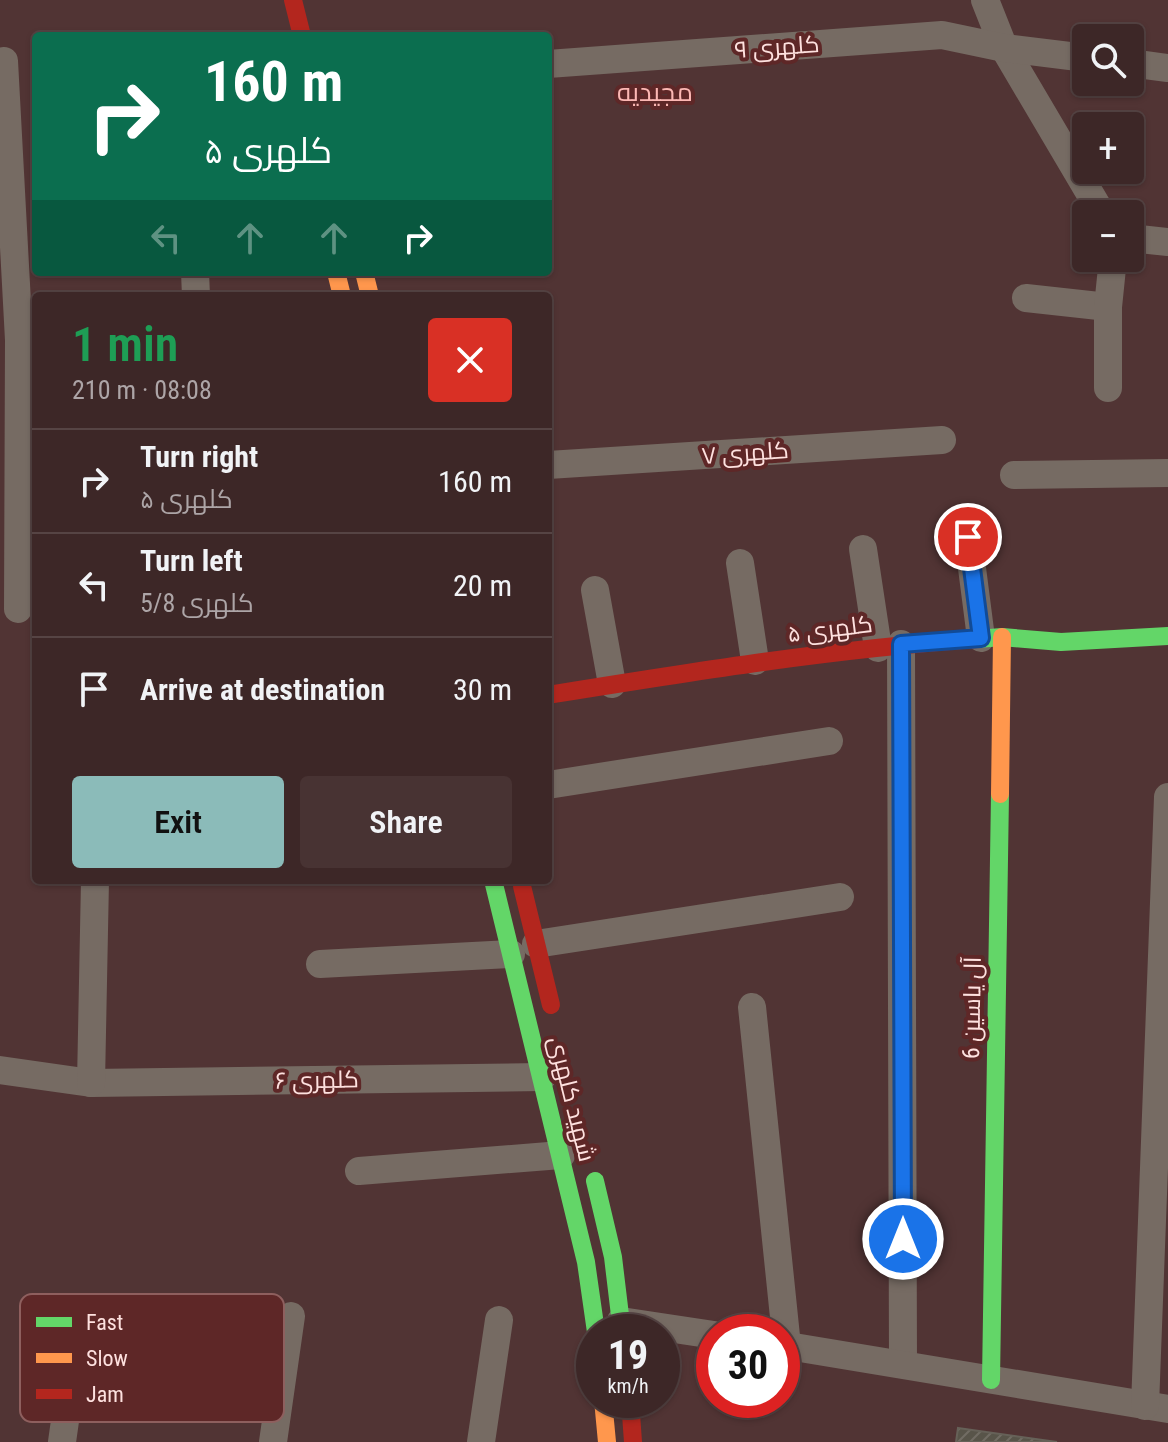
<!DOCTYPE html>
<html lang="en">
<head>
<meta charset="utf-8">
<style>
	body { margin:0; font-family:"Roboto Condensed",Cairo,sans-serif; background:#483333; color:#f1f3f6; height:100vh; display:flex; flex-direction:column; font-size:30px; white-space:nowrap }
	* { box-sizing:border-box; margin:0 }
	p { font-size:26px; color:#ada5a7 }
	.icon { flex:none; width:44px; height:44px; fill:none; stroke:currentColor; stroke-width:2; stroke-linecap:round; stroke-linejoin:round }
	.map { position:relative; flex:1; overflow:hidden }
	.side { position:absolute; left:32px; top:292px; width:520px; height:592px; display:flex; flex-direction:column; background:#3d2727; border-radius:8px; box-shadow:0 2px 6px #0004,0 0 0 2px #564444 }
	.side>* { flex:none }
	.top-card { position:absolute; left:32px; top:32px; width:520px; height:244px; border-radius:8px; box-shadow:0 2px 6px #0004,0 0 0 2px #564444; background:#0b6e4f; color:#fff; overflow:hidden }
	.fabs { position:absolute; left:1072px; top:24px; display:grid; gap:16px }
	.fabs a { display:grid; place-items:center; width:72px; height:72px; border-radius:8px; background:#3d2727; box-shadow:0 2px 6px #0004,0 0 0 2px #564444; font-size:40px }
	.speed { position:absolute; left:576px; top:1314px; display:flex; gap:16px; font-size:40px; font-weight:700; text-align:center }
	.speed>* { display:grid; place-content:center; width:104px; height:104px; border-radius:50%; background:#3d2727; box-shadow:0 2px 6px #0004,0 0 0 2px #564444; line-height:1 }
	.speed small { font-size:20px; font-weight:400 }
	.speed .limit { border:12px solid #d22; background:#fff; color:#111 }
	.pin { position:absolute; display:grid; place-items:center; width:68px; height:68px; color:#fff; margin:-34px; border:4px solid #fff; border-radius:50%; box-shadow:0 2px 8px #0007 }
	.me { position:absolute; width:88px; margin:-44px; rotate:0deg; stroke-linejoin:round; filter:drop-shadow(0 0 6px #0008) }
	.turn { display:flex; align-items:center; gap:28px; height:168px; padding:0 40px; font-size:36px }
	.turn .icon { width:104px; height:104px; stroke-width:2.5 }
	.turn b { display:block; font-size:56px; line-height:68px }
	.lanes { display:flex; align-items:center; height:76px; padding:0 40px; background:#0003; justify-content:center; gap:40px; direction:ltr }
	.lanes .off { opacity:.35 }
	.round { display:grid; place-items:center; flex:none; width:84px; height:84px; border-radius:8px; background:#483333 }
	.head { display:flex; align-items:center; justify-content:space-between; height:136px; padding:0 40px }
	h1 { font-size:48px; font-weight:600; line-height:60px; color:#1e9e55 }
	.cta { display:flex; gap:16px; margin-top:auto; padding:16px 40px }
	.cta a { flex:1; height:92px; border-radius:8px; background:#8bbbb9; color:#111; font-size:32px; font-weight:600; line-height:92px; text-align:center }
	.cta a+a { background:#483333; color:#f1f3f6 }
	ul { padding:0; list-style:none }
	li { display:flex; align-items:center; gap:24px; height:104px; padding:0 40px; border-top:2px solid #564444 }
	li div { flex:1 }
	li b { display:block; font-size:30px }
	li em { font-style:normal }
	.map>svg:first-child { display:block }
	.building { fill:url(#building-hatch); stroke:#666158; stroke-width:2 }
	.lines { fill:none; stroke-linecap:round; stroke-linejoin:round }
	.street { stroke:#766b63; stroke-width:28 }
	.fast { stroke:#63d668; stroke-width:18 }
	.slow { stroke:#ff974d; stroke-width:18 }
	.jam { stroke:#b3261e; stroke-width:18 }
	.route-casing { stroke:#114b97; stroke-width:20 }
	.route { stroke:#1a73e8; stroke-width:14 }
	.labels { text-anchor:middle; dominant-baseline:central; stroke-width:8; stroke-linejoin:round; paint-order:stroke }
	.street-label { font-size:24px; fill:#fee1df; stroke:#5e2727 }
	.neighbourhood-label { font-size:26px; fill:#fcb8b4; stroke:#5e2727 }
	.key { fill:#5e2727; stroke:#8e5f5e; stroke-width:2 }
	.key-label { font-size:22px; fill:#fee1df }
</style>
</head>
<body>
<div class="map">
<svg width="1168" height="1442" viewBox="0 0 1168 1442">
	<defs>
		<pattern id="building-hatch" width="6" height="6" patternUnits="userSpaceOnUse" patternTransform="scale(2)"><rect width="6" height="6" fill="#585449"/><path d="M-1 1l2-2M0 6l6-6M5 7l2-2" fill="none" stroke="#716c63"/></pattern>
	</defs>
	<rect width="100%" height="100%" fill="#513434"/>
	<path class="building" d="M958 1428 1057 1442H956Z"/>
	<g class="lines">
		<g class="street">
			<path d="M985 0 1004 48 1102 214"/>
			<path d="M4 61 19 340 18 609"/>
			<path d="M1130 63 1168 68"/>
			<path d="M548 64 942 35 1004 48 1086 58"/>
			<path d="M1130 238 1168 242"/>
			<path d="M195 272 196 296"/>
			<path d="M1026 298 1108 307"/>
			<path d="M1108 388V307L1113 258"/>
			<path d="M548 465 942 440"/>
			<path d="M1014 475 1168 473"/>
			<path d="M968 537 981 638"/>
			<path d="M863 549 878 648"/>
			<path d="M740 563 755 661"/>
			<path d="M595 590 612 684"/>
			<path d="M901 644 903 1364"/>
			<path d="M548 785 829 741"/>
			<path d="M536 944 840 897"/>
			<path d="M320 964 511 954"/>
			<path d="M752 1007 787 1346"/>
			<path d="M0 1070 91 1083 542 1077"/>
			<path d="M91 1083 95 880"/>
			<path d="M359 1171 561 1155"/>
			<path d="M621 1321 714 1335"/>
			<path d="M782 1345 1168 1409"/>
			<path d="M1145 1406 1168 797"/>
			<path d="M62 1442 80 1315"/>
			<path d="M273 1442 291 1316"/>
			<path d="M481 1442 499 1320"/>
		</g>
		<g class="fast">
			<path d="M977 639 1002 637 1061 642 1168 636"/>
			<path d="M493 880 586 1262 596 1332"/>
			<path d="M595 1181 613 1257 622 1332"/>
			<path d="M991 1380 1000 794"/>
		</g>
		<g class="slow">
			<path d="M336 272 342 296"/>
			<path d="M364 272 370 296"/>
			<path d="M1000 794 1002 637"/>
			<path d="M603 1400 607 1442"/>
		</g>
		<g class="jam">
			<path d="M293 0 302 36"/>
			<path d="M548 695C691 672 833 649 977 639"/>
			<path d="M522 886 551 1005"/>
			<path d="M630 1400 633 1442"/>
		</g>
	</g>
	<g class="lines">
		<defs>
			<path id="route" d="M903 1239 901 644 981 638 968 537"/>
		</defs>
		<use href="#route" class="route-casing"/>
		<use href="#route" class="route"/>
	</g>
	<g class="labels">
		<g class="street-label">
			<text transform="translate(777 47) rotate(-4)">کلهری ۹</text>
			<text transform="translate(745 453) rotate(-4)">کلهری ۷</text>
			<text transform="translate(830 629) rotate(-7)">کلهری ۵</text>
			<text transform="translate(972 1008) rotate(-89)">آل یاسین 6</text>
			<text transform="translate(317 1080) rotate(-1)">کلهری ۶</text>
			<text transform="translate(572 1099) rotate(76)">شهید کلهری</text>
		</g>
		<g class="neighbourhood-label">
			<text x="655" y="92">مجیدیه</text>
		</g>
	</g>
	<rect x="20" y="1294" width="264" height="128" rx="12" class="key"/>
	<rect x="36" y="1317" width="36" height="10" fill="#63d668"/>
	<rect x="36" y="1353" width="36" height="10" fill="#ff974d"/>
	<rect x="36" y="1389" width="36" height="10" fill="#b3261e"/>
	<g class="key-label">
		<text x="86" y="1330">Fast</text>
		<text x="86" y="1366">Slow</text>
		<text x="86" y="1402">Jam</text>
	</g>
</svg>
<div class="fabs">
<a><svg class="icon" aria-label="search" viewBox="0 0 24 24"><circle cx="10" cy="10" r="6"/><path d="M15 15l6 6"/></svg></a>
<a>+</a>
<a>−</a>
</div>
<div class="speed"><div>19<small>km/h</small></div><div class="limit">30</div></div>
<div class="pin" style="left:968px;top:537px;background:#d93025"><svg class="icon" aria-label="arrive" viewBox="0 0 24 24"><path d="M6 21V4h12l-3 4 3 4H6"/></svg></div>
<svg class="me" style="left:903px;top:1239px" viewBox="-20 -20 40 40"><circle r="17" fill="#1a73e8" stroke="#fff" stroke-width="3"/><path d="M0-11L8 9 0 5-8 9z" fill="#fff"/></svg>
<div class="top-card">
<div class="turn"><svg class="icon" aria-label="right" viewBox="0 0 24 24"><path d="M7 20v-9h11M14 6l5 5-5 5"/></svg><div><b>160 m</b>کلهری ۵</div></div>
<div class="lanes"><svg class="icon off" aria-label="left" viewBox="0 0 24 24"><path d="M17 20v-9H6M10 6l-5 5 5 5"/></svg><svg class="icon off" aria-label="ahead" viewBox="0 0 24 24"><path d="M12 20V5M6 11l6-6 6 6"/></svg><svg class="icon off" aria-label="ahead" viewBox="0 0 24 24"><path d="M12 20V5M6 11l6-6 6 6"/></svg><svg class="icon" aria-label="right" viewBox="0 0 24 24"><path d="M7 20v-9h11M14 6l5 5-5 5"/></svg></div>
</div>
<section class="side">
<div class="head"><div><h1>1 min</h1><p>210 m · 08:08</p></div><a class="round" style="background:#d93025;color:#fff"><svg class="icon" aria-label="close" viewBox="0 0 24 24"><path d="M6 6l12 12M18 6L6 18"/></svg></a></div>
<ul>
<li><svg class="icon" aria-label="right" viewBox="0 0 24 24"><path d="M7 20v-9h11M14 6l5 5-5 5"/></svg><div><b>Turn right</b><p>کلهری ۵</p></div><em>160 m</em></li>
<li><svg class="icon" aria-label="left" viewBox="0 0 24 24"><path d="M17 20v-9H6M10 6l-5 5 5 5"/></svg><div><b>Turn left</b><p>کلهری 5/8</p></div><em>20 m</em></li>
<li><svg class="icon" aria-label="arrive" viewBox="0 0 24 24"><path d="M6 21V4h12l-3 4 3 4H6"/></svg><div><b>Arrive at destination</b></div><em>30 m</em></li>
</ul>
<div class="cta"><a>Exit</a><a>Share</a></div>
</section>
</div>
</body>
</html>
